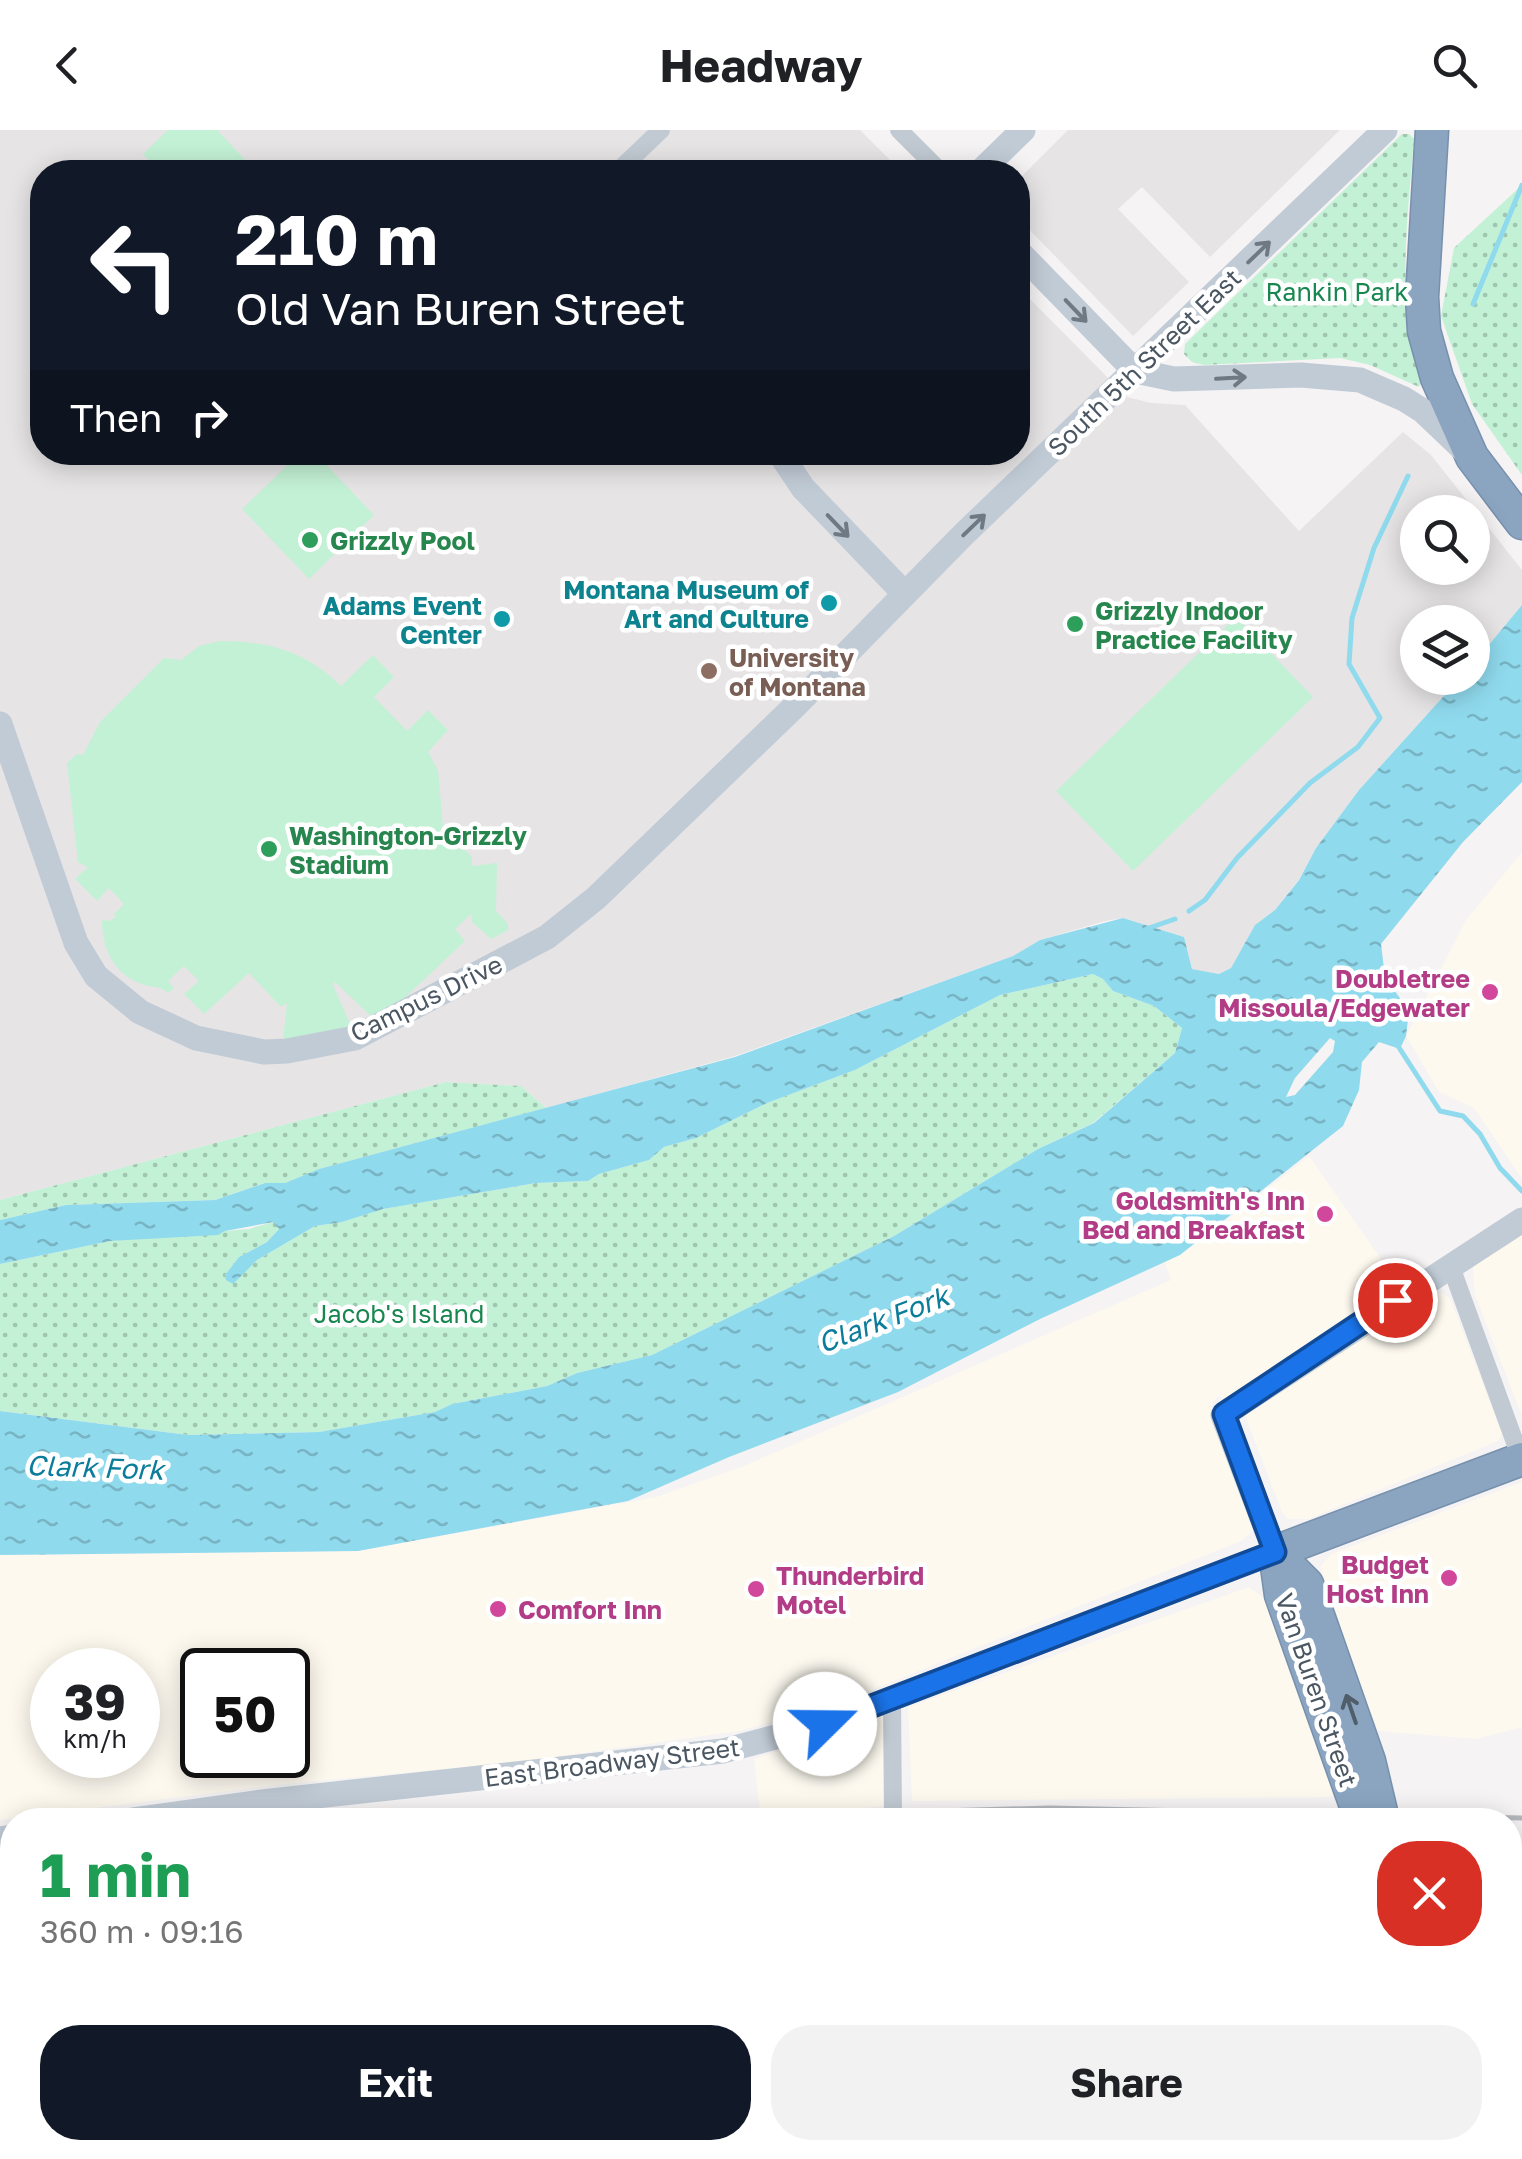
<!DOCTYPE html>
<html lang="en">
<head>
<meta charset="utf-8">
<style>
	body { margin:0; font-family:"Golos Text",sans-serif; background:#f2f2f2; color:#202124; height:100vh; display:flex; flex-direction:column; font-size:38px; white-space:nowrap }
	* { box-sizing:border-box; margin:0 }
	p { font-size:32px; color:#757577 }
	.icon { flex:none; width:55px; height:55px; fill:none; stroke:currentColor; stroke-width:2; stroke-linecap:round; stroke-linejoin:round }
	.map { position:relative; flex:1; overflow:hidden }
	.details { position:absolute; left:0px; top:1678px; width:1522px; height:352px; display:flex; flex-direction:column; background:#fff; border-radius:40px 40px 0 0; box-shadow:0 5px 25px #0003 }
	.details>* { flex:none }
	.guide { position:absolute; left:30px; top:30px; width:1000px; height:305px; border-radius:40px; box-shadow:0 5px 25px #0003; background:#111827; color:#fff; overflow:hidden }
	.fabs { position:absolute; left:1400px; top:365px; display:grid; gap:20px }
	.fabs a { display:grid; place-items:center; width:90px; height:90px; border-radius:50%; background:#fff; box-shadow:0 5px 25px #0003; font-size:50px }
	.speed { position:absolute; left:30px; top:1518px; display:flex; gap:20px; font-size:50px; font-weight:700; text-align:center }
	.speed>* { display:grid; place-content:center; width:130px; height:130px; border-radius:50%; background:#fff; box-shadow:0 5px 25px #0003; line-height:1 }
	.speed small { font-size:25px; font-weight:400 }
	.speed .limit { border:5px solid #111; border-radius:15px; background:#fff; color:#111 }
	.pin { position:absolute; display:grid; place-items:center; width:85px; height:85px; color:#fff; margin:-42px; border:5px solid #fff; border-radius:50%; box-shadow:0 2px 10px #0007 }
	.me { position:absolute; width:110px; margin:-55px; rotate:68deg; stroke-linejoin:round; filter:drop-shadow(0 0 8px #0008) }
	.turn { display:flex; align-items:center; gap:35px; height:210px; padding:0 40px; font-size:45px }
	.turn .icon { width:130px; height:130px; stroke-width:2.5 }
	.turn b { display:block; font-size:70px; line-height:85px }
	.then { display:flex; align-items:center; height:95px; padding:0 40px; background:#0003; gap:20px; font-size:38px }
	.round { display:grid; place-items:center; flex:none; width:105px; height:105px; border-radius:40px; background:#f2f2f2 }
	.summary { display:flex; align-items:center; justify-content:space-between; height:170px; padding:0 40px }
	h1 { font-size:60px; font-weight:700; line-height:75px; color:#1e9e55 }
	.primary-button { display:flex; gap:20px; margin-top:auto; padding:20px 40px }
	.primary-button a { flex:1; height:115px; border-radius:40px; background:#111827; color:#fff; font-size:40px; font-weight:700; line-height:115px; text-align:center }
	.primary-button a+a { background:#f2f2f2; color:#202124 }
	header { display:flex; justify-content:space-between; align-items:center; height:130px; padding:0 40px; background:#fff; font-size:45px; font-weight:700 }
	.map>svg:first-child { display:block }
	.commercial { fill:#fdf9ef; fill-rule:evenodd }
	.education { fill:#e6e4e5; fill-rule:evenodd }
	.grass { fill:#c3f1d5 }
	.park { fill:url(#park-dots) }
	.water { fill:url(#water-ripples); fill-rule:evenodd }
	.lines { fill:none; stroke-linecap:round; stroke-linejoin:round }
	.stream { stroke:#90daee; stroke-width:5 }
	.highway-casing { stroke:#7690ad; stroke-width:35 }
	.street { stroke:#c1cad2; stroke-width:18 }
	.secondary { stroke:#c1cbd6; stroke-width:25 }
	.highway { stroke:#8ba5c1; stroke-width:32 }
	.rail { stroke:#b5b8bd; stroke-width:5 }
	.oneway { stroke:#6e7984 }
	.oneway2 { stroke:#505e6b }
	.route-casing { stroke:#114b97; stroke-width:25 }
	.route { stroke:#1a73e8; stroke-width:18 }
	.leisure-dot { fill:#2e9e5b; stroke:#fff; stroke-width:4 }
	.culture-dot { fill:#0f9aa8; stroke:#fff; stroke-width:4 }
	.education-dot { fill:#8d6e63; stroke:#fff; stroke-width:4 }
	.hotel-dot { fill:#d1479c; stroke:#fff; stroke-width:4 }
	.labels { text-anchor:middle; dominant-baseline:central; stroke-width:9; stroke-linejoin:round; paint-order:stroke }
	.park-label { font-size:25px; fill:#17864f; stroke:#fff }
	.street-label { font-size:25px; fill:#4a5661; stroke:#fff }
	.leisure-label { font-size:25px; font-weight:bold; fill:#27864d; stroke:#fff; text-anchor:start }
	.culture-label { font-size:25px; font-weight:bold; fill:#0d838f; stroke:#fff; text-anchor:end }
	.education-label { font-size:25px; font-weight:bold; fill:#785e54; stroke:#fff; text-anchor:start }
	.hotel-label { font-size:25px; font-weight:bold; fill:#b23c85; stroke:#fff; text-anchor:end }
	.water-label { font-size:28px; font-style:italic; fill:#0c7c9b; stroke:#fff }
</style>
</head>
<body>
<header><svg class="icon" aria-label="back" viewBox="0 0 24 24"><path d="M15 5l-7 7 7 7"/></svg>Headway<svg class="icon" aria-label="search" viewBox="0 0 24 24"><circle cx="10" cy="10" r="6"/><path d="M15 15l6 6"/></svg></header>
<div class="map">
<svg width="1522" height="2029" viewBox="0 0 1522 2029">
	<defs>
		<pattern id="park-dots" width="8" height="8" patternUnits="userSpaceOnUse" patternTransform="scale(2.5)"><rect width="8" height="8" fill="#c3f1d5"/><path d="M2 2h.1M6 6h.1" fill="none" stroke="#a0c6b0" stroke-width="1.8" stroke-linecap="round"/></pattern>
		<pattern id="water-ripples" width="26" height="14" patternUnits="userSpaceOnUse" patternTransform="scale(2.5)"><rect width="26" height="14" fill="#90daee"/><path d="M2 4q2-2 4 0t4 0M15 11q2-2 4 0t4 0" fill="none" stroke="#78b4c4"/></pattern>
	</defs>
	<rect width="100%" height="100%" fill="#f5f3f3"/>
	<g class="commercial">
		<path d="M1522 722V1049L1474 978 1439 962 1406 906 1466 790Z"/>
		<path d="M1309 1026 1397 1152 1234 1263 1224 1269 1218 1266 1212 1274 1211 1283 1256 1398 1241 1411 854 1567 740 1601 510 1633 284 1654 0 1690V1425L358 1421 656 1367 744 1336 1171 1150 1165 1133 1218 1097ZM52 1540H138V1625H52ZM202 1540H288V1625H202Z"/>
		<path d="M1522 1104V1286L1475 1165 1473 1142 1475 1132Z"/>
		<path d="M1442 1163 1450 1168 1502 1304 1498 1311 1308 1389H1288L1282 1382 1249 1296 1246 1286 1253 1275 1427 1164Z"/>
		<path d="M1522 1352V1597L1476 1609 1378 1601 1323 1459 1321 1436 1331 1424Z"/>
		<path d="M1249 1457 1267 1470 1336 1661 1331 1667 912 1671 908 1577Z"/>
		<path d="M887 1584 885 1676 761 1690 754 1629Z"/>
		<path d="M12 1719V1790L0 1792V1721Z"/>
	</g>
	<g class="education">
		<path d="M0 0H860L902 42H42V322H1018V157L1127 267 1151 273 1185 275 1299 401 1403 302 1431 325 1522 440V475L1473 534 1472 492H1418V548H1460L1359 660 1316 718 1299 749 1275 780 1255 795 1231 838 1219 844 1192 839 1184 807 1123 788 1105 791 1040 810 1013 826 735 926 546 978 521 956 446 952 0 1070ZM1418 382H1472V438H1418Z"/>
		<path d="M1068 0H1340L1210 127 1142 57 1118 79 1189 152 1133 206 1018 88V50Z"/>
	</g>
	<g class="grass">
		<path d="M168 0H217L251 36 244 42H160L143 24Z"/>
		<path d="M314 322 374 385 309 449 242 379 300 323Z"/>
		<path d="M1236 487 1313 567 1133 741 1056 661Z"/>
		<path d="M220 511C268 511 305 521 341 556L373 525 394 547 374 567 407 601 428 580 448 600 428 622 438 640 443 698 472 727V736L497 733 496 781 508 794V800L491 809 472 792 471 784 455 799 465 811 378 893 335 852 333 855 355 905 283 910 287 873 281 877 249 843 204 884 184 864 199 851 184 836 168 851 174 858 168 863C159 855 155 858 145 855 115 846 102 820 102 790L109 791 116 787 114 784 124 774 109 758 97 771 75 749 88 737 78 732 67 633 77 624 83 625 100 592 164 528 181 530 199 516Z"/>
	</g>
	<g class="park">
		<path d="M1402 4H1409L1414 9C1407 98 1396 164 1421 252L1419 257 1370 235 1340 228 1204 235 1192 232 1184 224 1185 214Z"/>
		<path d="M1522 55V345L1472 274 1441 186 1454 118Z"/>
		<path d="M1093 844 1103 849 1113 861 1154 876 1182 898 1175 923 1093 993 1038 1019 894 1106 652 1225 577 1243 547 1256 452 1274 435 1282 319 1302 188 1305 0 1281V1134L109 1111 249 1099 273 1092 279 1099 267 1112 239 1127 225 1145 239 1146 257 1130 315 1096 342 1092 383 1079 536 1053 588 1051 599 1044 649 1030 664 1017 696 1008 767 973 855 940 1000 865Z"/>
		<path d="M446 952 521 956 546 978 319 1039 285 1053H264L215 1070 66 1075 0 1090V1070Z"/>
	</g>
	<path class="water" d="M1522 475V652L1463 712 1381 814 1385 847 1409 881 1406 906 1400 919 1379 912 1362 932 1359 960 1343 996 1180 1125 1040 1189 898 1262 729 1327 628 1371 358 1421 0 1425V1281L188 1305 319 1302 435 1282 452 1274 547 1256 577 1243 652 1225 894 1106 1038 1019 1094 993 1175 923 1182 898 1154 876 1113 861 1103 849 1093 844 1000 865 855 940 767 973 696 1008 664 1017 649 1030 599 1044 588 1051 536 1053 383 1079 342 1092 315 1096 257 1130 233 1154 226 1150 225 1145 239 1127 267 1112 279 1099 273 1092 225 1101 218 1105 110 1111 0 1134V1090L66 1075 215 1070 265 1053H285L319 1039 735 927 1013 826 1040 810 1123 788 1184 807 1192 839 1219 844 1231 838 1255 795 1275 780 1299 750 1316 718 1359 660 1460 548H1472L1473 534ZM1330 908 1335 911 1333 922 1295 965 1286 967 1295 948Z"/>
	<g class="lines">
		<g class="stream">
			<path d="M1473 174 1522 55"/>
			<path d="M1189 781 1205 770 1237 728 1310 653 1358 617 1380 588 1349 534 1352 488 1374 418 1408 346"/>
			<path d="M1149 798 1175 789"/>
			<path d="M1398 916 1440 981 1463 986 1480 1004 1500 1038 1522 1061"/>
		</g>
		<defs>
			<g id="highway">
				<path d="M1432 0 1422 167 1424 201 1437 248 1472 327 1522 393"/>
				<path d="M1275 1422 1307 1454 1369 1631 1383 1690"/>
				<path d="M1275 1422 1281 1465 1361 1690"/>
				<path d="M1275 1422 1522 1329"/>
				<path d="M1510 1828H1522"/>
				<path d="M0 1908 12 1906"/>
				<path d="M1510 1939 1522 1940"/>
				<path d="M1260 2018 1308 2019 1335 2029"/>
				<path d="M1436 2018 1437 2029"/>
				<path d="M1465 2029 1492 2021 1522 2018"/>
			</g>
		</defs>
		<use href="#highway" class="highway-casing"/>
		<g class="street">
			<path d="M899 0 941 42"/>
			<path d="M617 42 661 0"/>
			<path d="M1450 1134 1521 1329"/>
			<path d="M892 1567 893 1690"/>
			<path d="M224 2023 633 2029"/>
		</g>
		<g class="secondary">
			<path d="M980 42 1023 0"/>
			<path d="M1018 121 1135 241 1174 249 1301 245 1360 250 1404 269 1423 281 1465 321"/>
			<path d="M779 322 803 358 905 464"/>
			<path d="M0 594 76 813 96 846 140 882 196 908 264 922 287 921 355 908 547 807 596 768 795 576 964 404 1385 0"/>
			<path d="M133 1690 262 1672 723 1621 825 1594 1275 1422 1223 1285 1522 1090"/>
			<path d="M0 1709 12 1707"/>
		</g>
		<use href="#highway" class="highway"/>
		<g class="rail">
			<path d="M818 1690 905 1682 1049 1678 1522 1688"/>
			<path d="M0 1801 12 1799"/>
		</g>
	</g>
	<defs><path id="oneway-shaft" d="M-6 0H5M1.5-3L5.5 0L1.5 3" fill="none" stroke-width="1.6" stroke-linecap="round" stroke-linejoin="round" transform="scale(2.5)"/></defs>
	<g class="oneway">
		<use href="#oneway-shaft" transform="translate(1259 122) rotate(-44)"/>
		<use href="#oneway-shaft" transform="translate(1076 181) rotate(46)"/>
		<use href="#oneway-shaft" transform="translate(1231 248) rotate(-3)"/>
		<use href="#oneway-shaft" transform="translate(974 395) rotate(-44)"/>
		<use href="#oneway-shaft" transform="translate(838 396) rotate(46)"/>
	</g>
	<use class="oneway2" href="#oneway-shaft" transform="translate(1351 1579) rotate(-109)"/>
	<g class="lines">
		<defs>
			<path id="route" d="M825 1594 1275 1422 1224 1284 1395 1170"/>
		</defs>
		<use href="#route" class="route-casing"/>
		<use href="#route" class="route"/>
	</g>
	<g class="leisure-dot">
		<circle cx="310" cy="410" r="10"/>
		<circle cx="1075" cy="494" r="10"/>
		<circle cx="269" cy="719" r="10"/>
	</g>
	<g class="culture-dot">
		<circle cx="829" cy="473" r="10"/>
		<circle cx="502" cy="489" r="10"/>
	</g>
	<circle class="education-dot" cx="709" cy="541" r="10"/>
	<g class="hotel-dot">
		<circle cx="1490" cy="862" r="10"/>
		<circle cx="1325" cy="1084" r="10"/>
		<circle cx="1449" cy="1448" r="10"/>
		<circle cx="756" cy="1459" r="10"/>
		<circle cx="498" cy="1479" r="10"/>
	</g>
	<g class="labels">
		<g class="park-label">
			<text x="1337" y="161">Rankin Park</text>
			<text x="399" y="1183">Jacob's Island</text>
		</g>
		<g class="street-label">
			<text transform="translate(1144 232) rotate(-44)">South 5th Street East</text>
			<text transform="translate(426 868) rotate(-26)">Campus Drive</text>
			<text transform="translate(1317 1560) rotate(71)">Van Buren Street</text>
			<text transform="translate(612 1632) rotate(-7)">East Broadway Street</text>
		</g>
		<g class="leisure-label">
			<text x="330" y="410">Grizzly Pool</text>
			<text x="1095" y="480">Grizzly Indoor<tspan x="1095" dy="29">Practice Facility</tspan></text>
			<text x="289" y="705">Washington-Grizzly<tspan x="289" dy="29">Stadium</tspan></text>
		</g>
		<g class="culture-label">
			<text x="809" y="459">Montana Museum of<tspan x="809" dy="29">Art and Culture</tspan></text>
			<text x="482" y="475">Adams Event<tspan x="482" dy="29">Center</tspan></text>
		</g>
		<g class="education-label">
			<text x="729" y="527">University<tspan x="729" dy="29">of Montana</tspan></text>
		</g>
		<g class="hotel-label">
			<text x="1470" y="848">Doubletree<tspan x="1470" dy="29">Missoula/Edgewater</tspan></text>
			<text x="1305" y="1070">Goldsmith's Inn<tspan x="1305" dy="29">Bed and Breakfast</tspan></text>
			<text x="1429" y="1434">Budget<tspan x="1429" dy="29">Host Inn</tspan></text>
			<text x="776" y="1445" text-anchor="start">Thunderbird<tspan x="776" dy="29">Motel</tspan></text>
			<text x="518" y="1479" text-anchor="start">Comfort Inn</text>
		</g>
		<g class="water-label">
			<text transform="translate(883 1189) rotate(-21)">Clark Fork</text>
			<text transform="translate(95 1337) rotate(2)">Clark Fork</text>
		</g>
	</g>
</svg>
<div class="fabs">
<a><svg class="icon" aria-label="search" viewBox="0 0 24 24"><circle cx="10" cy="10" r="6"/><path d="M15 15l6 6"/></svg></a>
<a><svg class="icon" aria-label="layers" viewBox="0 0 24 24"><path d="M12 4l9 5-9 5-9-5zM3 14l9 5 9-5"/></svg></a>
</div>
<div class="speed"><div>39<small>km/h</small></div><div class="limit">50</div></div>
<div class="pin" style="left:1395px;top:1170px;background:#d93025"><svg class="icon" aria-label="arrive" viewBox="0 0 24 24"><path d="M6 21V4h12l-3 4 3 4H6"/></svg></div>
<svg class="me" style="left:825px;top:1594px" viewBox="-20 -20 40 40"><circle r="19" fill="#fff"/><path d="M0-13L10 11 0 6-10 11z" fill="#1a73e8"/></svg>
<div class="guide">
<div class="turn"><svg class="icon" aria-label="left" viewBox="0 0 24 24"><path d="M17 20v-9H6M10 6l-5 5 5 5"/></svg><div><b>210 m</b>Old Van Buren Street</div></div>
<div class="then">Then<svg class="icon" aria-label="right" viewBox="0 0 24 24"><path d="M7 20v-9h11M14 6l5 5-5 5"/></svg></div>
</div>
<section class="details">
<div class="summary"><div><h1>1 min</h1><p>360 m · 09:16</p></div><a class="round" style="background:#d93025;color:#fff"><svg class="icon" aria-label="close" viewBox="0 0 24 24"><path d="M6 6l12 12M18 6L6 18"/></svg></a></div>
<div class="primary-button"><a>Exit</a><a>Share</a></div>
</section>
</div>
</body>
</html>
